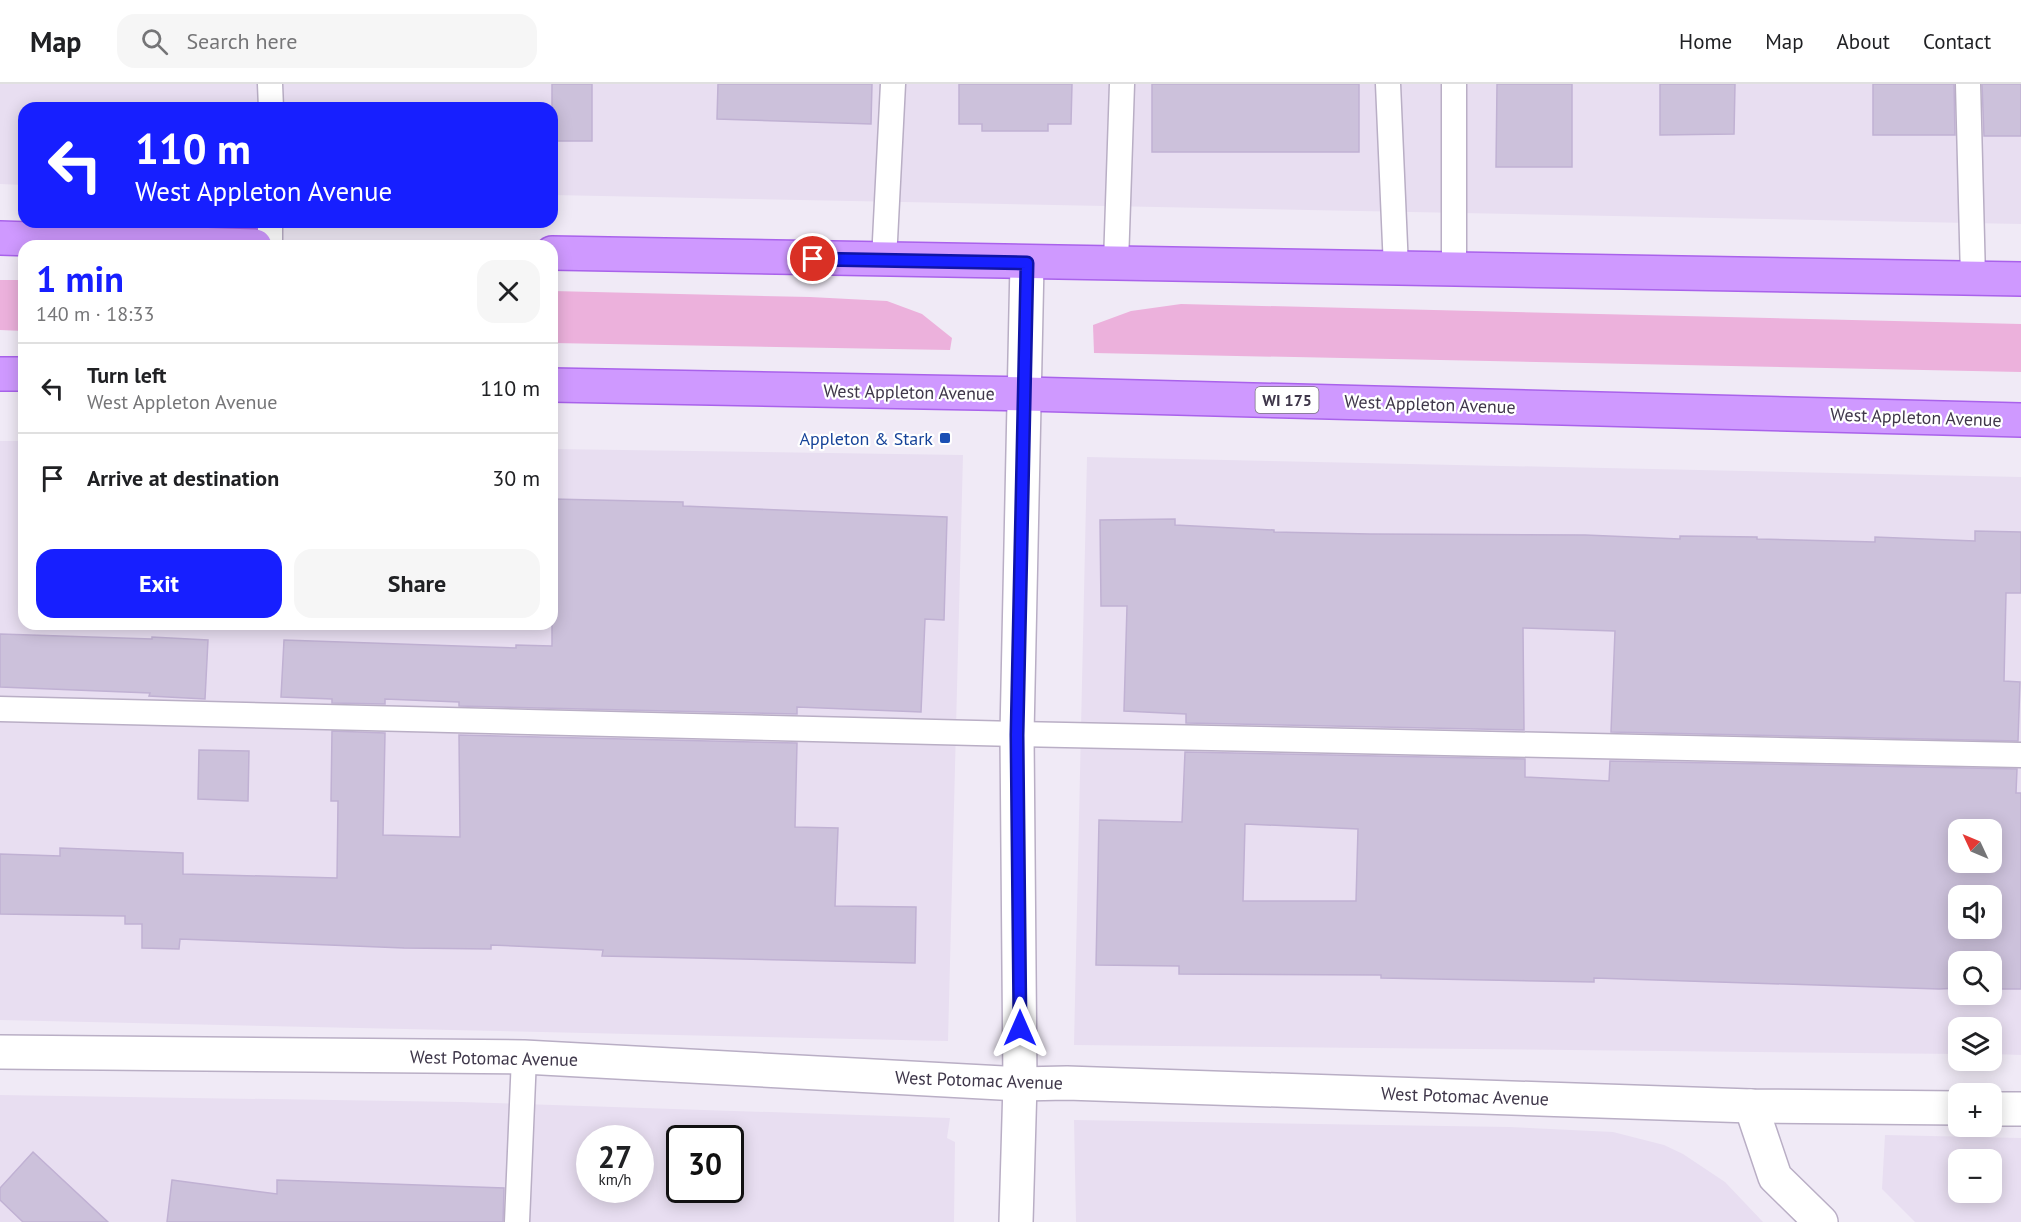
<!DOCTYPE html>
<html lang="en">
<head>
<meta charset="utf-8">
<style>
	body { margin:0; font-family:"PT Sans",sans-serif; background:#f6f6f6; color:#202124; height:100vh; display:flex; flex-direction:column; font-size:22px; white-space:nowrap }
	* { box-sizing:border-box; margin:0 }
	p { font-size:20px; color:#757577 }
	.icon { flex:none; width:33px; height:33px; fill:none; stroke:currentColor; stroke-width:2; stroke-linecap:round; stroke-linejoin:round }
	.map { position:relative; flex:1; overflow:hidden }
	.side { position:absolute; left:18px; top:156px; width:540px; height:390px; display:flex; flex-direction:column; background:#fff; border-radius:18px; box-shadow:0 3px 15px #0003 }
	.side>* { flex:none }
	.guide { position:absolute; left:18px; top:18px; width:540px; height:126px; border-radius:18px; box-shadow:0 3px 15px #0003; background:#171fff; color:#fff; overflow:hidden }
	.needle { width:39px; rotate:314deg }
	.buttons { position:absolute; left:1948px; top:735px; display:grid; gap:12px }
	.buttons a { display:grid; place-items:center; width:54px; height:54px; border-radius:12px; background:#fff; box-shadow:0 3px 15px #0003; font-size:30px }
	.speed { position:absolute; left:576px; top:1041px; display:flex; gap:12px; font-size:30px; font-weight:700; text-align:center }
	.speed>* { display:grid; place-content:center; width:78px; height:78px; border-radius:50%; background:#fff; box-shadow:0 3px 15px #0003; line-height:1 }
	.speed small { font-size:15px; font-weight:400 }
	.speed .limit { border:3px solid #111; border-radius:9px; background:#fff; color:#111 }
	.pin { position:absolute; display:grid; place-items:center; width:51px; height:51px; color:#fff; margin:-26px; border:3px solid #fff; border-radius:50%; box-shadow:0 2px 6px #0007 }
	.me { position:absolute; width:66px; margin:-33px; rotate:0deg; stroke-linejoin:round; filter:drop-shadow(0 0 4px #0008) }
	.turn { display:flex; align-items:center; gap:21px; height:126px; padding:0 18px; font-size:27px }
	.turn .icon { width:78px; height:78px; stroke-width:2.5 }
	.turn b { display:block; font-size:42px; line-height:51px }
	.round { display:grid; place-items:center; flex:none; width:63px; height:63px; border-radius:18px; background:#f6f6f6 }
	.overview { display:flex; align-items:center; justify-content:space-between; height:102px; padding:0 18px }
	h1 { font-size:36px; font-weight:700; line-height:45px; color:#171fff }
	.action { display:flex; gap:12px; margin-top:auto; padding:12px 18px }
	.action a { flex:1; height:69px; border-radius:18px; background:#171fff; color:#fff; font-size:24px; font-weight:700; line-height:69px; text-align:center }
	.action a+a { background:#f6f6f6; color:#202124 }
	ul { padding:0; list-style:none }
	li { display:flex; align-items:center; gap:18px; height:90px; padding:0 18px; border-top:2px solid #e0e0e0 }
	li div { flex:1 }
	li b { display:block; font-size:22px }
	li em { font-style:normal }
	header { display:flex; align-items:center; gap:36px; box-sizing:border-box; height:84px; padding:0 30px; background:#fff; border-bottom:2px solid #e0e0e0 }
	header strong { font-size:28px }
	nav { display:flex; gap:33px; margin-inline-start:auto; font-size:21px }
	.search { width:420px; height:54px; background:#f6f6f6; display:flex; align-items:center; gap:15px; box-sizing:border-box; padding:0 21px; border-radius:18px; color:#757577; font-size:22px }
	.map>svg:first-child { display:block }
	.residential { fill:#e8def1; fill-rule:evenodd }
	.green { fill:#ecb1dc }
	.building { fill:#ccc1db; stroke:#c0b1d3; stroke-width:1.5; fill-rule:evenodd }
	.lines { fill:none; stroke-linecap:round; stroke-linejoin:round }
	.service-casing { stroke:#b9aec5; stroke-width:27 }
	.minor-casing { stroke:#b9aec5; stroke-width:36 }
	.primary-casing { stroke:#a962eb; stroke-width:36 }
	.service { stroke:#fff; stroke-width:24 }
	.minor { stroke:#fff; stroke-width:33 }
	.primary { stroke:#cf99ff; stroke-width:33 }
	.route-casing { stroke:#0f14a6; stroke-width:15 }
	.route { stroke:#171fff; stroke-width:10 }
	.transit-dot { fill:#1a4fb4; stroke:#fff; stroke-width:2 }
	.labels { text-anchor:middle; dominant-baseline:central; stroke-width:4.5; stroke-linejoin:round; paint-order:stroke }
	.shield { fill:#fff; stroke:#797380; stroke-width:1.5 }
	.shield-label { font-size:16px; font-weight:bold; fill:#3f374a }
	.street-label { font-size:18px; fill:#3f374a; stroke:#fff }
	.transit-label { font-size:18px; fill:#164399; stroke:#fff; text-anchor:end }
</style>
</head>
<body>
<header>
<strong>Map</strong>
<div class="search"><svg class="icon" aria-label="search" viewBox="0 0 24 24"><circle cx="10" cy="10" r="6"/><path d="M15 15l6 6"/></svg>Search here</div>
<nav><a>Home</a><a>Map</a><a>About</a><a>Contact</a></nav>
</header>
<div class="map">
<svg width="2021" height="1138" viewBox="0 0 2021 1138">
	<rect width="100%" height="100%" fill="#f0eaf6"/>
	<g class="residential">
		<path d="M0 0H2021V140L552 111V24H24V101L0 100Z"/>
		<path d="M0 357H24V540H552V365L963 371 948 957 0 936Z"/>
		<path d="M1087 373 2021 393V971L1992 970V944H1959V970L1074 961ZM1959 746H1992V778H1959ZM1959 812H1992V844H1959ZM1959 878H1992V910H1959Z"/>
		<path d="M0 1011 461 1018 950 1034 947 1054 955 1058 954 1138H0ZM590 1054H640V1106H590ZM680 1054H730V1106H680Z"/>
		<path d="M1074 1036 1510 1043 1613 1048 1664 1061 1683 1070 1725 1098 1763 1138H1076Z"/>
		<path d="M1885 1051 2021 1054V1138H1915L1882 1105ZM1959 1076H1992V1108H1959Z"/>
	</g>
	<g class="green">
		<path d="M0 196H24V247L0 246Z"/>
		<path d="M552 207 810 213 887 217 922 230 952 254 950 266 552 259Z"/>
		<path d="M1181 220 2021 240V288L1094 269 1093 241 1131 227Z"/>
	</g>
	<g class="building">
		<rect x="552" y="0" width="40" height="57"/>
		<path d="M718 0H872L871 40 717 35Z"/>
		<path d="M959 0H1072L1071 40H1048V47H982V40H959Z"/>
		<rect x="1152" y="0" width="207" height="68"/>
		<path d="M1497 0H1572V83H1496Z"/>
		<path d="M1660 0H1735L1734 50 1660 51Z"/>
		<path d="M1873 0H1954L1955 51H1873Z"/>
		<path d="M1982 0H2021V52H1984Z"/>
		<path d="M552 415 683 418V422L947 433 944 536 925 535 921 628 797 623V630L459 622V618L385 615V620L332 619V615L281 613 284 556 516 564V561L552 562Z"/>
		<path d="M1175 435V441L1274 446V448L1370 450 1585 451 1680 455V452L1757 453V455L1875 458V453L1975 457V447L2021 448V509H2006L2004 597 2020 598 2018 657 1611 648 1615 547 1523 544 1524 646 1186 639V630L1124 627 1127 522H1101L1100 436Z"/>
		<path d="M0 550 152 555V553L208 556 205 615 149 612 150 609 0 603Z"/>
		<path d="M332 647 385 649 383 751 460 753 459 651 797 659 795 743 838 744 835 822 916 823 915 879 602 872 603 866 491 861V865L404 864 180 855 179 865 142 864V840H125V832L0 830V770L60 772V764L183 769V790L337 794 338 717H331Z"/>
		<path d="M199 666 249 667 248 717 198 715Z"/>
		<path d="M1185 668 1525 675V693L1609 697 1610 677 2017 685 2016 709H2021V905H1992V878H1959V904L1939 905 1594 894V898L1381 894V891L1179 890V882L1096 881 1099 736 1182 738ZM1245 740 1358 745 1356 817H1243ZM1959 746H1992V778H1959ZM1959 812H1992V844H1959Z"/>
		<path d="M33 1068 108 1138H23L0 1116V1104Z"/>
		<path d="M172 1096 277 1110V1096L504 1104 503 1138H167Z"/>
	</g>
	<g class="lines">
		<defs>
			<g id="service">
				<path d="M270 0 271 24"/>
				<path d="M1388 0 1396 184"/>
				<path d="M1968 0 1973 194"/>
				<path d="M270 162V138"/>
				<path d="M884 176 893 0"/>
				<path d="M1116 179 1122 0"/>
				<path d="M1454 185V0"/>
				<path d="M0 625 1017 650 2021 671"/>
				<path d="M517 1138 524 973"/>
			</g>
			<g id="minor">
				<path d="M0 968 524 973 1020 1000 1067 999 1751 1022 1959 1024"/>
				<path d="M1751 1022 1775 1093 1821 1138"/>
				<path d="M1992 1025H2021"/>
				<path d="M1016 1138 1020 1000 1017 650 1027 179"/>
			</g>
			<g id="primary">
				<path d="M0 154 255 162"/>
				<path d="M552 169 2021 195"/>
				<path d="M0 290H24"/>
				<path d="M552 301 1026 310 2021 336"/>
			</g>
		</defs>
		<use href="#service" class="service-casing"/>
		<use href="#minor" class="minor-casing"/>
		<use href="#primary" class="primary-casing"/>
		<use href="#service" class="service"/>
		<use href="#minor" class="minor"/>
		<use href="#primary" class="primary"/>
	</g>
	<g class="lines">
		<defs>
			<path id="route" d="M813 175 1027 179 1017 651 1020 944"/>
		</defs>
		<use href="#route" class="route-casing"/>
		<use href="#route" class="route"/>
	</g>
	<rect class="transit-dot" x="939" y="348" width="12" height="12" rx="3"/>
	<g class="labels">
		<rect class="shield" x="1255.5" y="303" width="63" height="26" rx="4.5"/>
		<g class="shield-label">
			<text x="1287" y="316">WI 175</text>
		</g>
		<g class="street-label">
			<text transform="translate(909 308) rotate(1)">West Appleton Avenue</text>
			<text transform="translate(1430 320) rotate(2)">West Appleton Avenue</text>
			<text transform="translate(1916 333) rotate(2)">West Appleton Avenue</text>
			<text transform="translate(494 974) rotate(1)">West Potomac Avenue</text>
			<text transform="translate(979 996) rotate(2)">West Potomac Avenue</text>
			<text transform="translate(1465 1012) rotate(2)">West Potomac Avenue</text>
		</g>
		<g class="transit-label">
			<text x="933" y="354">Appleton &amp; Stark</text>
		</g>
	</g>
</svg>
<div class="buttons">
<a><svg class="needle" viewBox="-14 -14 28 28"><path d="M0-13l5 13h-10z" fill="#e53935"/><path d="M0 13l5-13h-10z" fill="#757577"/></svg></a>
<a><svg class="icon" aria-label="sound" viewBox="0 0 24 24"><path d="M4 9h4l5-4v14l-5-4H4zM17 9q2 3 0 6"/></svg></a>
<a><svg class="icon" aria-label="search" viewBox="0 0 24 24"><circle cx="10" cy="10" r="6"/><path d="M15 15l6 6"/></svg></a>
<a><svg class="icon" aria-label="layers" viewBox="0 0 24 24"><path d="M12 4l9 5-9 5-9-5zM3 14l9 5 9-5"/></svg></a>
<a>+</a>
<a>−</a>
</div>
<div class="speed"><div>27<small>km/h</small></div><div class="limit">30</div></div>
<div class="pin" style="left:813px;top:175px;background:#d93025"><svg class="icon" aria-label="arrive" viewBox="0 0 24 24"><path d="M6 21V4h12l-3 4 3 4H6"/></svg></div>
<svg class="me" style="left:1020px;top:944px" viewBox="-20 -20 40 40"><path d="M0-17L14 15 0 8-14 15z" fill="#171fff" stroke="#fff" stroke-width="4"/></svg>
<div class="guide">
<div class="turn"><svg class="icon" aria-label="left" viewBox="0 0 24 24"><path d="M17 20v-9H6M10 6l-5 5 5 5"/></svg><div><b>110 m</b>West Appleton Avenue</div></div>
</div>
<section class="side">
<div class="overview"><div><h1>1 min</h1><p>140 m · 18:33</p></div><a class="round"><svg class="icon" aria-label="close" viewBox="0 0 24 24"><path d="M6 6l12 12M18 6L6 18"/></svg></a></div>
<ul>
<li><svg class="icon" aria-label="left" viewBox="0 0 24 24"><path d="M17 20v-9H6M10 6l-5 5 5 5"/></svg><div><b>Turn left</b><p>West Appleton Avenue</p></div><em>110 m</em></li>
<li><svg class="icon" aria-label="arrive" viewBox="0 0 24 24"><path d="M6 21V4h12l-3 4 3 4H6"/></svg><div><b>Arrive at destination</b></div><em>30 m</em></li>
</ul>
<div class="action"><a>Exit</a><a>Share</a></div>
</section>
</div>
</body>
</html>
